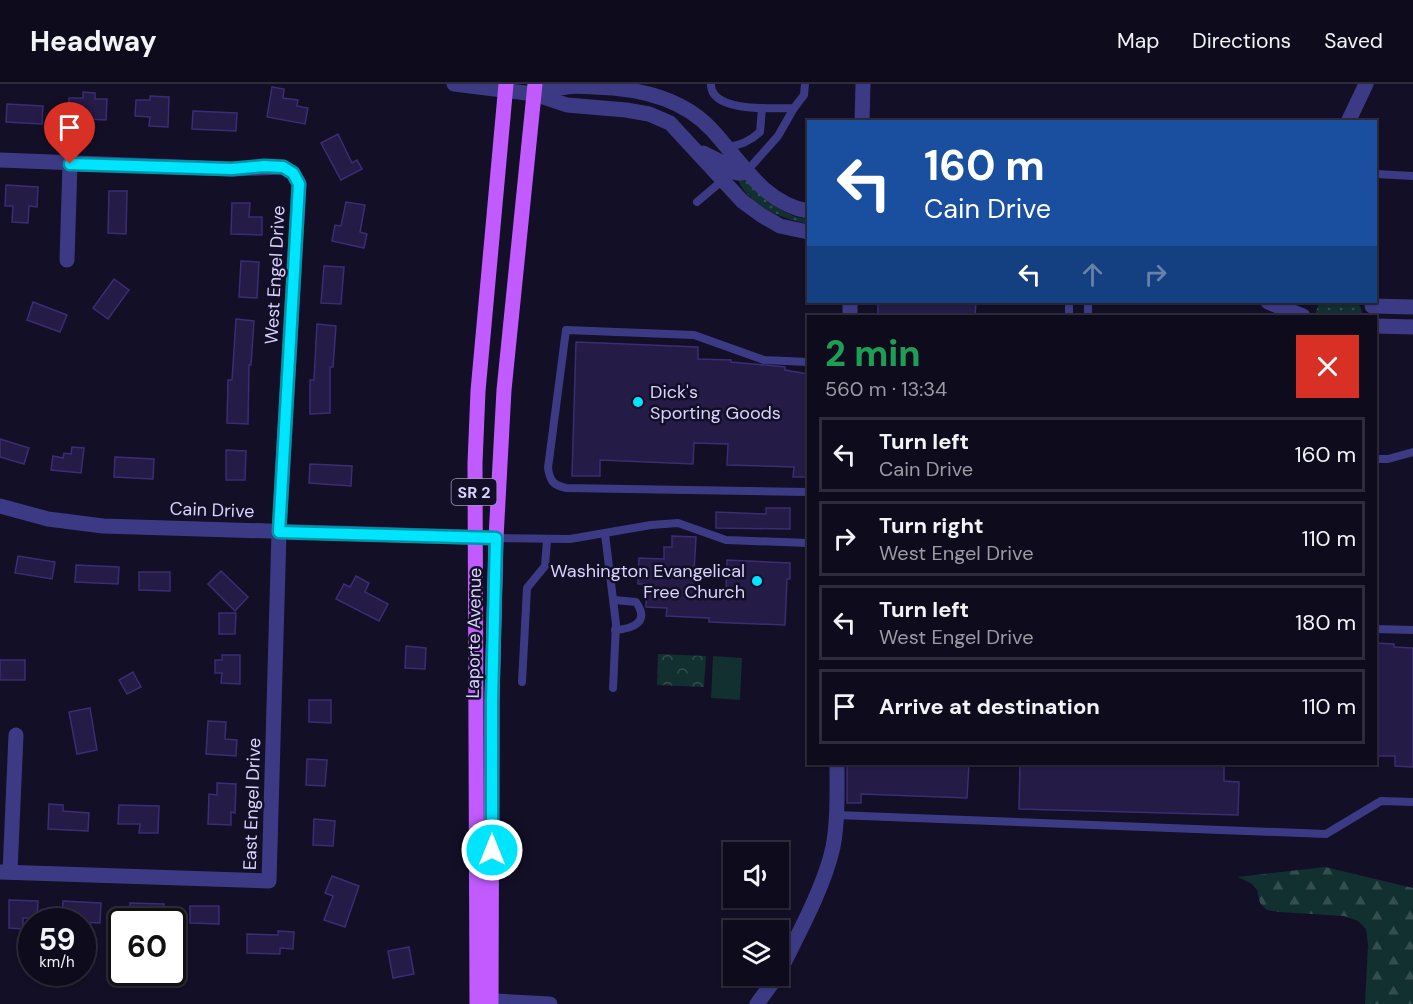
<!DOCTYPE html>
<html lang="en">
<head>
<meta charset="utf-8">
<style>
	body { margin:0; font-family:"DM Sans",sans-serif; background:#1c1929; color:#f1f3f6; height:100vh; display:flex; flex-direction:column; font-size:22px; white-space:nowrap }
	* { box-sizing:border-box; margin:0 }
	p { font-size:20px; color:#9b9ba3 }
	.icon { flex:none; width:33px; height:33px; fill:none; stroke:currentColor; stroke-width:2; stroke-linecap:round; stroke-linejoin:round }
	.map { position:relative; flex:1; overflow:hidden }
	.sheet { position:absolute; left:807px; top:231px; width:570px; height:450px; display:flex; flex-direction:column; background:#0e0b1c; border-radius:0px; box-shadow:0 2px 4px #0004,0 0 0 2px #2e2b3b }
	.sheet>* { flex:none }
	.guide { position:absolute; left:807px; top:36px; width:570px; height:183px; border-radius:0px; box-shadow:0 2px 4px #0004,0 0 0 2px #2e2b3b; background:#1a4fa0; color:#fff; overflow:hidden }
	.tools { position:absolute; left:723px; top:758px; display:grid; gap:12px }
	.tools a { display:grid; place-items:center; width:66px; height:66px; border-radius:0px; background:#0e0b1c; box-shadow:0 2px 4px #0004,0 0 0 2px #2e2b3b; font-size:30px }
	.speed { position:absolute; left:18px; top:824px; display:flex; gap:12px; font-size:30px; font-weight:700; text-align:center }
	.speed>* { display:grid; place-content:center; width:78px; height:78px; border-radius:50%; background:#0e0b1c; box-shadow:0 2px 4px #0004,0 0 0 2px #2e2b3b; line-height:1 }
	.speed small { font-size:15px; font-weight:400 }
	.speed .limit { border:3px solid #111; border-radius:9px; background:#fff; color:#111 }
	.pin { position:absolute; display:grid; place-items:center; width:51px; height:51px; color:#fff; margin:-62px -26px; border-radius:50% 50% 50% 0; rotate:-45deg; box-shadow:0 0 6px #0007 }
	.pin .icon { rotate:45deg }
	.me { position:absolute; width:66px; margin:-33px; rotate:0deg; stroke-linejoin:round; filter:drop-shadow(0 0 4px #0008) }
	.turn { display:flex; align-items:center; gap:21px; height:126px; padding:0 18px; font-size:27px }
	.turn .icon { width:78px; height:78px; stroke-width:2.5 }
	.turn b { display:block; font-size:42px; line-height:51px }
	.lanes { display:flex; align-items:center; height:57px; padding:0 18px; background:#0003; justify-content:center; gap:30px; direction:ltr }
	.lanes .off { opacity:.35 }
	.round { display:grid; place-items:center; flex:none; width:63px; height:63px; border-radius:0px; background:#1c1929 }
	.head { display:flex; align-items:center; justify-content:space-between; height:102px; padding:0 18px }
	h1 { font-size:36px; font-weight:800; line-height:45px; color:#1e9e55 }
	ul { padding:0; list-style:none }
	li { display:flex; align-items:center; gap:18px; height:75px; margin:0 12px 9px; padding:0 6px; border:3px solid #2e2b3b; border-radius:0px }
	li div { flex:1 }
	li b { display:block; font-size:22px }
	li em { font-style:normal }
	header { display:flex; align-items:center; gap:36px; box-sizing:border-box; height:84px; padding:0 30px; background:#0e0b1c; border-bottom:2px solid #2e2b3b }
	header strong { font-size:28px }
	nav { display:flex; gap:33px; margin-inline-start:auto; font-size:21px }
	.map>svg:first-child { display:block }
	.grass { fill:url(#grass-dots) }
	.forest { fill:url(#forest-firs) }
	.park { fill:url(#park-crowns) }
	.pitch { fill:#12302f }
	.building { fill:#241b47; stroke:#3b2d73; stroke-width:1.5 }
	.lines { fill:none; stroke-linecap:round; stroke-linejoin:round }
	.service { stroke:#3d3a85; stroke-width:8 }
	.minor { stroke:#3d3a85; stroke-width:15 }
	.primary { stroke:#c25bff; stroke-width:15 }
	.route-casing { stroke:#0095a6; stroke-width:15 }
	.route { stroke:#00e5ff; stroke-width:10 }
	.poi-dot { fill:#00e5ff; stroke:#130f26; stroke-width:2 }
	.labels { text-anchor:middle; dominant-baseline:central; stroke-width:5; stroke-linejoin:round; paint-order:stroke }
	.shield { fill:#130f26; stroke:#9e99be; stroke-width:1.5 }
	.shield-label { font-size:16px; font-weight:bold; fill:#d9d4ff }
	.street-label { font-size:18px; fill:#d9d4ff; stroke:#130f26 }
	.poi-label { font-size:18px; fill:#d9d4ff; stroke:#130f26; text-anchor:start }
</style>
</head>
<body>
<header>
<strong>Headway</strong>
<nav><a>Map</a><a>Directions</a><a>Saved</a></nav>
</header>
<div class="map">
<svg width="1413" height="920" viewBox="0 0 1413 920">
	<defs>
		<pattern id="grass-dots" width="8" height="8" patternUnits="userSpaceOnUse" patternTransform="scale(1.5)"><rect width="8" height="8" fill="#12302f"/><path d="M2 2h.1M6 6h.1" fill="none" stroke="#344d4e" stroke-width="1.8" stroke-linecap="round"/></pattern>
		<pattern id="forest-firs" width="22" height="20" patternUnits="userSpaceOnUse" patternTransform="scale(1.5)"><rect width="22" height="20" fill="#12302f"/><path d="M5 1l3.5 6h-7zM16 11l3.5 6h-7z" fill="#344d4e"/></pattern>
		<pattern id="park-crowns" width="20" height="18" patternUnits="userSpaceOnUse" patternTransform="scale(1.5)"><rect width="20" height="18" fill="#12302f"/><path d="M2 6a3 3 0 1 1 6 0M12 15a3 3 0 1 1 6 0" fill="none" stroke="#344d4e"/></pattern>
	</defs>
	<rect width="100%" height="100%" fill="#130f26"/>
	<g class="grass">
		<path d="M738 96 748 97C766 116 782 132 808 135V140C783 135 749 122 738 96Z"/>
		<path d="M1319 218H1357L1361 224 1362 232H1315Z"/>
	</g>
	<path class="forest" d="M1325 783 1413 804V920H1365L1368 861 1366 845 1358 837 1344 832 1279 828 1267 826 1260 819 1257 806 1252 800 1238 793Z"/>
	<path class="park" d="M658 570 706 572 704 603 657 601Z"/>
	<path class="pitch" d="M713 572 742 574 740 616 711 614Z"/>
	<g class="building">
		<path d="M272 3 284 5 283 14 298 16 297 22 308 24 305 40 267 33Z"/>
		<path d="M83 8 95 9V15H107L106 36 81 35V39H68L69 14H83Z"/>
		<path d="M150 12 169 13 168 43 149 42 150 33 135 32 136 16H150Z"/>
		<path d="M7 20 43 22 42 40 6 38Z"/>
		<path d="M193 27 237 29 236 47 192 45Z"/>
		<path d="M338 50 352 79 357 76 362 85 341 96 321 59Z"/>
		<path d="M6 101 38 103 37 123 29 122 28 139 12 138 13 122H5Z"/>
		<path d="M109 107H127L126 150 108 149Z"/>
		<path d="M346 118 365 121 360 148 367 150 364 164 332 157 335 141 341 142Z"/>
		<path d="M232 119H250L249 133H262V151L231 150Z"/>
		<path d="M241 177 259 178 257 214 239 213Z"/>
		<path d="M324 182 344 183 341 220 321 219Z"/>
		<path d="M114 195 129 206 108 235 93 224Z"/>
		<path d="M33 218 67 231 60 248 27 236Z"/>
		<path d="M878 218H976L975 232H878Z"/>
		<path d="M236 235 254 237 251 281H249L248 340 227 339 228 296H232Z"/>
		<path d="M317 240 336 242 333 283H330V329L310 330V296H314Z"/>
		<path d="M576 258 698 263V275L731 276V278L785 283V286L808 290V393H793L794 383 727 381 728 360 694 359 693 380 600 376V392H572Z"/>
		<path d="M0 355 29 364 24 380 0 373Z"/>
		<path d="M72 363 84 364 81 389 51 386 53 372 63 374 64 369 71 370Z"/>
		<path d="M226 366 246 367 245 396H226Z"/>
		<path d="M115 373 154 375 153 395 114 393Z"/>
		<path d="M310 380 352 382 351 402 309 399Z"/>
		<path d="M766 424H790V445L716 444V428L766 430Z"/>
		<path d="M672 452 696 453 693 506 726 508 727 476 790 479V495H787L785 541 709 538V534L666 532 667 524 646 523 647 500H638L639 474 664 475V463H672Z"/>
		<path d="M18 472 55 478 52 495 15 489Z"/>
		<path d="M76 481 119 483 118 500 75 498Z"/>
		<path d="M221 487 248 513 235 527 208 500Z"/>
		<path d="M139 488H170V507L139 506Z"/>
		<path d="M356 492 369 499 365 508 388 520 379 537 336 515 344 500 350 503Z"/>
		<path d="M219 529H236L235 550H219Z"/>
		<path d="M1376 559 1394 560V563L1413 564V683L1395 682V672H1376Z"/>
		<path d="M406 562 426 564 425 585 405 584Z"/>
		<path d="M222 571H240V600L221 599 222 589H215V576H222Z"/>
		<rect x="0" y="576" width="25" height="20"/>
		<path d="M133 588 141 603 127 610 119 596Z"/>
		<path d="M309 616H331V639L309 638Z"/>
		<path d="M90 624 97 666 77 670 69 628Z"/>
		<path d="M208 637 226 638 225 655 237 656 236 672 206 670Z"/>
		<path d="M307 675 327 676 325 702 306 701Z"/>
		<path d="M847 680H969L967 714 861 710V719H847Z"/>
		<path d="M1020 680H1224V697L1239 698 1238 731 1019 725Z"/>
		<path d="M217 699 236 700 235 729 231 728V741L208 740 209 710 217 711Z"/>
		<path d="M49 720 63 721V727L89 729 88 747 48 745Z"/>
		<path d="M119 721 159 722 158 749H139L140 740H118Z"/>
		<path d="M314 735 335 737 333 762 313 761Z"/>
		<path d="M332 792 359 802 345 843 324 836 333 812 325 809Z"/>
		<path d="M9 816 38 817 37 834H23V845L9 844Z"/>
		<path d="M63 817 101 819 100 839 62 837Z"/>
		<path d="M130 819 164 820V837H130Z"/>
		<path d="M190 822H219V840L190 839Z"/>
		<path d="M278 847 294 848 293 865 280 864V870L247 869V850L278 851Z"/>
		<path d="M409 863 414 890 393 894 388 867Z"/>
	</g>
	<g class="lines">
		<g class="service">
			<path d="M711 0C710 29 774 24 794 24L804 11 805 0"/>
			<path d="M727 63C741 61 750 57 760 48L762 24"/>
			<path d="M746 88 778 52 794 24"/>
			<path d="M1376 90 1413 92"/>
			<path d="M697 118 723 96"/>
			<path d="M1069 232V218"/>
			<path d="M1088 232V218"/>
			<path d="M808 278 764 276 694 251 566 246 548 384C550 397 553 401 566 404L808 408"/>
			<path d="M1376 375H1388L1413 368"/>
			<path d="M605 450 616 540 613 604"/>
			<path d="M496 454 570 455 651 441 678 439 726 456 808 459"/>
			<path d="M614 516 636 518C650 538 633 545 615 546"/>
			<path d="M1376 545 1413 546"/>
			<path d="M522 598 527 504 545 482 547 456"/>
			<path d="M836 731 1326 750 1381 717 1413 718"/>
		</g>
		<g class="minor">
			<path d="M454 0 534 10 567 21 626 26 649 30 670 39 742 117 761 131 780 142 808 148"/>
			<path d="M535 10C546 7 556 4 567 3 575 1 585 3 594 3 636 4 683 14 712 46 741 77 763 119 808 127"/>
			<path d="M862 38 863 0"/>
			<path d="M1348 38 1366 0"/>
			<path d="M703 69C709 72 715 75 721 78 731 85 733 92 746 88"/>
			<path d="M0 76 232 85 283 83 293 89 299 100 279 448 269 797 0 788"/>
			<path d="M67 176 70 80"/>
			<path d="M1268 218 1303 232"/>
			<path d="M1372 222 1413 223"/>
			<path d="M850 232V218"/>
			<path d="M1376 242 1413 243"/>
			<path d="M0 422 48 435 103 442 496 454"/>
			<path d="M10 788 16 651"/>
			<path d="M778 891C797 852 824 804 833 763 838 736 837 707 837 680"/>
			<path d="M478 916 550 920"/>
			<path d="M757 920 778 891"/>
		</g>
		<g class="primary">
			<path d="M477 920 475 379 478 307 506 0"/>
			<path d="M491 920 492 617 496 454 504 306 535 0"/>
		</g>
	</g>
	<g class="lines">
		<defs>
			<path id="route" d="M70 80 232 85 264 82 283 83 293 89 299 100 279 448 496 454 492 617V766"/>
		</defs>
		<use href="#route" class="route-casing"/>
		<use href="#route" class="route"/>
	</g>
	<g class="poi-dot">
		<circle cx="638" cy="318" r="6"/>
		<circle cx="757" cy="497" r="6"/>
	</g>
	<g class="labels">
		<rect class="shield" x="451.5" y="395" width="45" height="26" rx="4.5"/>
		<g class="shield-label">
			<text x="474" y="408">SR 2</text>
		</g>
		<g class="street-label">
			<text transform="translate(275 191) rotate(-87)">West Engel Drive</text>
			<text transform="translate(212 426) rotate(2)">Cain Drive</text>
			<text transform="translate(474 549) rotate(-89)">Laporte Avenue</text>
			<text transform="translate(252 720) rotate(-88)">East Engel Drive</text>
		</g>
		<g class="poi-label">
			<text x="650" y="308">Dick's<tspan x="650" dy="21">Sporting Goods</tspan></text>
			<text x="745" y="487" text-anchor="end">Washington Evangelical<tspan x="745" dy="21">Free Church</tspan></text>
		</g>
	</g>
</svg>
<div class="tools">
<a><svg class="icon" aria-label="sound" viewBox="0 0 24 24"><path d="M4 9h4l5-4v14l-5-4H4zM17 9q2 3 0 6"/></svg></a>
<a><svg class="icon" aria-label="layers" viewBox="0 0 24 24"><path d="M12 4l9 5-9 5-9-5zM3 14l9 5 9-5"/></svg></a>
</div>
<div class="speed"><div>59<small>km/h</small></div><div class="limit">60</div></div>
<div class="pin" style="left:70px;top:80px;background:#d93025"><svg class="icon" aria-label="arrive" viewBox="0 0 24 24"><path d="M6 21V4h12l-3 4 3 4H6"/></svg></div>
<svg class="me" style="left:492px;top:766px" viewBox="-20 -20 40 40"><circle r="17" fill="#00e5ff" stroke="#fff" stroke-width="3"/><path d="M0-11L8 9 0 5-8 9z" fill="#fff"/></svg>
<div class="guide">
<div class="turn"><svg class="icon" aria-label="left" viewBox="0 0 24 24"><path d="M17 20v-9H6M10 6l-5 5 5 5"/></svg><div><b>160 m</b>Cain Drive</div></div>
<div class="lanes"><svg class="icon" aria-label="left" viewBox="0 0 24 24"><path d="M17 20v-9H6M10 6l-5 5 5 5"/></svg><svg class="icon off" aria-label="ahead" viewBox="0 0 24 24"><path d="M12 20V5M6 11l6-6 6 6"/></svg><svg class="icon off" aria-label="right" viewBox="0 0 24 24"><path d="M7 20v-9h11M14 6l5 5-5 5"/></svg></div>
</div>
<section class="sheet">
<div class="head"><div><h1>2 min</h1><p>560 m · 13:34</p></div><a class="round" style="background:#d93025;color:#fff"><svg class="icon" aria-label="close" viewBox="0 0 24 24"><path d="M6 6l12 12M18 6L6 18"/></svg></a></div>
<ul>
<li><svg class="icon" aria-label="left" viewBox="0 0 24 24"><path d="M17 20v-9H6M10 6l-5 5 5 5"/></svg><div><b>Turn left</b><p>Cain Drive</p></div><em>160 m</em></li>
<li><svg class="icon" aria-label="right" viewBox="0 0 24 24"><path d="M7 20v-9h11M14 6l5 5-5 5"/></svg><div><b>Turn right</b><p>West Engel Drive</p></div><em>110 m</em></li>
<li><svg class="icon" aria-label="left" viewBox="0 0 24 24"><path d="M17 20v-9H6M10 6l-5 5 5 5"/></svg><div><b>Turn left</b><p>West Engel Drive</p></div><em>180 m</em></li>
<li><svg class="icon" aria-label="arrive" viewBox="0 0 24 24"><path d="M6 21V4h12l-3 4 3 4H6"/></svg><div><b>Arrive at destination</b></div><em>110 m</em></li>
</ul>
</section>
</div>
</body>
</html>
